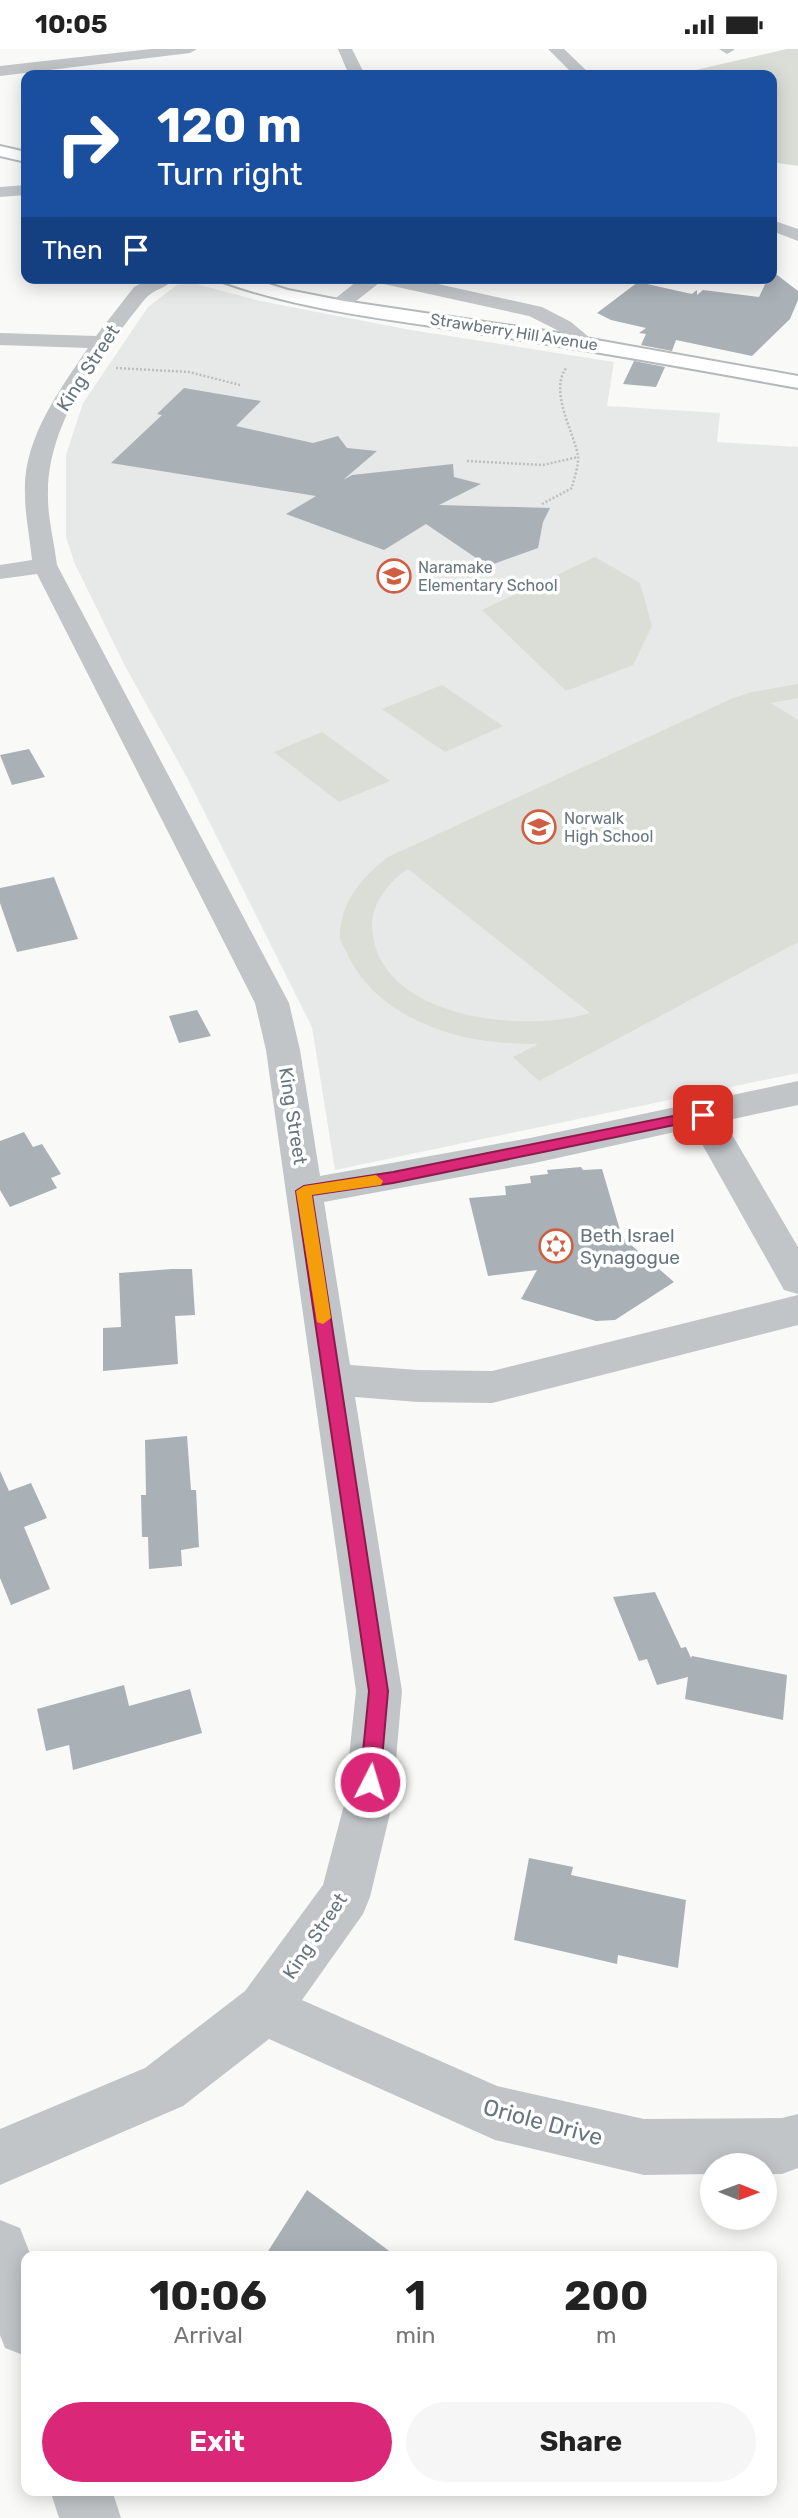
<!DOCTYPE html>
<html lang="en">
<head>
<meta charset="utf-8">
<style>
	body { margin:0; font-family:Rubik,sans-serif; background:#f6f6f6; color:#222; height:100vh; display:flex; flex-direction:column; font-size:26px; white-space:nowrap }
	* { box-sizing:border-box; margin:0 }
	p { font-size:23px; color:#767676 }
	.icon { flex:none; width:38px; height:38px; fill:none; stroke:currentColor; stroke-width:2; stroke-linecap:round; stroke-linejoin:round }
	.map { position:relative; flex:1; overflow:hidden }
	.side { position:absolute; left:21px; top:2202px; width:756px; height:245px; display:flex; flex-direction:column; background:#fff; border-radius:14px; box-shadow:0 4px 18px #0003 }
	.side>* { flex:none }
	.top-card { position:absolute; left:21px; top:21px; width:756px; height:214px; border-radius:14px; box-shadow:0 4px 18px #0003; background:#1a4fa0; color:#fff; overflow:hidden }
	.needle { width:46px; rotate:91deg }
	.buttons { position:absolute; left:700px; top:2104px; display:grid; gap:14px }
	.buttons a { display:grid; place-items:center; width:77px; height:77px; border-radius:50%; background:#fff; box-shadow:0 4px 18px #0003; font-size:35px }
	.pin { position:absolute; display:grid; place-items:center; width:60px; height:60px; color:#fff; margin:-30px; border-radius:14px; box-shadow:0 4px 10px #0006 }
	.me { position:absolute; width:77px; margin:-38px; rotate:5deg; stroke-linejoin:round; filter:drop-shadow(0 0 5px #0008) }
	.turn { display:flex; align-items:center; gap:24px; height:147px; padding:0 21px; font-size:32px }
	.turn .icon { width:91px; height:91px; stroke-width:2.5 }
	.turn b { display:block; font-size:49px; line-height:60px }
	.then { display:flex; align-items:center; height:66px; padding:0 21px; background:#0003; gap:14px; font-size:26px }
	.eta { display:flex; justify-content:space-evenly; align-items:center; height:119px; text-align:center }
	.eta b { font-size:42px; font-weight:700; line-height:49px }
	.cta { display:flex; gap:14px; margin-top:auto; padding:14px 21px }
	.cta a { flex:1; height:80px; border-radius:42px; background:#db2777; color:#fff; font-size:28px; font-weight:700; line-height:80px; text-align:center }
	.cta a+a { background:#f6f6f6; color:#222 }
	.status { display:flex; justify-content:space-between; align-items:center; height:49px; padding:0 35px; background:#fff; direction:ltr }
	.status svg { height:19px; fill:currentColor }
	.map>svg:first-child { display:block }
	.built { fill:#e7e8e8 }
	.green { fill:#daded7; fill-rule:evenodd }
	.building { fill:#a9b0b6 }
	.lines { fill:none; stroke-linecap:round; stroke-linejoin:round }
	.major-casing { stroke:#b5b9bc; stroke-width:4 }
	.path { stroke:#bbbec0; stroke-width:2.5; stroke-dasharray:2 2; stroke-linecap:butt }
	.minor { fill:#c1c5c8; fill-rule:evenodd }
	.major { fill:#fff; fill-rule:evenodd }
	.route { fill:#db2777; stroke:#8e194d; stroke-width:2 }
	.slow { fill:#f59e0b }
	.labels { text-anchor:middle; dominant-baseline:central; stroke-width:7; stroke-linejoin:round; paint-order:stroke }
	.far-street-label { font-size:16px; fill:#67767f; stroke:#fff }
	.far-poi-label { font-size:16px; fill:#67767f; stroke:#fff; text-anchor:start }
	.street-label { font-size:19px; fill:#67767f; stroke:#fff }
	.poi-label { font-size:19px; fill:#67767f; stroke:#fff; text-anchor:start }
	.near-street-label { font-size:23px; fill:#67767f; stroke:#fff }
</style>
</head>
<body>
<div class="status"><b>10:05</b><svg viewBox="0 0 49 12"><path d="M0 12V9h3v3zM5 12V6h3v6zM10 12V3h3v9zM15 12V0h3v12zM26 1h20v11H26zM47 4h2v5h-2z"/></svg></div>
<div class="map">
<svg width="798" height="2469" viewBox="0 0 798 2469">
	<rect width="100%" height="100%" fill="#f9f9f8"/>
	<path class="built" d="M193 234 260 252 411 281 614 313 607 357 720 364 717 393 798 398V1024L335 1121 312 978 189 732 125 617 75 515 66 488V406L83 354 148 258 177 236Z"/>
	<g class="green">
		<path d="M787 0H798V117L772 113V26H674Z"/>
		<path d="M595 508 640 534 652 577 633 616 566 642 482 561Z"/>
		<path d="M798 635V649L771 654 798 671V893L539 1032 513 1008 538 995C500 995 462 991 427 976 391 961 362 938 346 902 344 898 340 892 340 888 340 853 362 828 388 808L731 650 752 643ZM408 820 590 964C524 985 375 970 372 877 372 854 389 832 408 820Z"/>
		<path d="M442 636 503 677 445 703 382 660Z"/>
		<path d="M322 683 390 732 339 753 274 703Z"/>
	</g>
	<g class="building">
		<path d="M772 222 798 242V251L790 270 752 307 676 291 672 302 641 296 646 285 639 284 646 279 611 271 597 264 638 233 692 245 697 241V246L703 241 759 248 768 229H772Z"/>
		<path d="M634 312 665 318 656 338 623 335Z"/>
		<path d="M184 339 261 352 236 377 313 394 338 387 347 399 377 402 343 431 352 426 453 415 454 428 481 435 439 456 550 459 543 473 538 499 488 517 426 475 384 501 286 465 316 447 111 414 162 366 157 365Z"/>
		<path d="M29 700 45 728 12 736 0 706Z"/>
		<path d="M54 828 78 890 17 903 0 854V839Z"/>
		<path d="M197 961 211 987 179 994 169 967Z"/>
		<path d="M24 1083 33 1098 42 1095 61 1125 51 1129 57 1139 10 1158 0 1141V1092Z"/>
		<path d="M581 1118 583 1121 602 1120 622 1188 674 1233 615 1271 596 1272 521 1250 537 1221 488 1227 469 1149 506 1146 505 1137 531 1134 530 1127 548 1125 547 1121Z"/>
		<path d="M172 1220H192L195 1266 175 1267 178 1315 103 1322V1279L121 1278 119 1224Z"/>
		<path d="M187 1387 191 1441H196L199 1498 181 1501 182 1517 149 1520 148 1488H142L141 1446H146L145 1391Z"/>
		<path d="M0 1422 9 1442 31 1434 47 1469 24 1478 50 1540 11 1556 0 1529Z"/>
		<path d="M655 1543 681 1599 686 1598 691 1609 692 1607 787 1626 783 1671 685 1650 688 1628 657 1636 647 1610 639 1612 613 1548Z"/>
		<path d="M124 1636 129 1657 190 1640 202 1684 73 1721 69 1696 46 1702 37 1660Z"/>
		<path d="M529 1809 573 1818 571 1826 686 1851 678 1919 618 1906 617 1915 514 1891Z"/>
		<path d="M307 2141 396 2207H265Z"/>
	</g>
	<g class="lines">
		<defs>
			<g id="major">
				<path d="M0 97 26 103V113L0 107Z"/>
				<path d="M221 229H249L288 241 344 252 546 282 798 327V339C693 320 589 301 484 285 396 271 307 263 223 233Z"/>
			</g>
		</defs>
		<use href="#major" class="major-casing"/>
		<g class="path">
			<path d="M116 319 189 323 240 336"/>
			<path d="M467 412 543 416 578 408"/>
			<path d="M542 455 572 439C574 429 579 416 578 407 574 383 548 341 567 318"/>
		</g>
		<g class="minor">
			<path d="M151 0H197L190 4 0 27V17Z"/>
			<path d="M338 0H352L365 26H349Z"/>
			<path d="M548 0H564L590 25 574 26Z"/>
			<path d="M719 0H734V1L727 5Z"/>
			<path d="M26 136V146L0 148V138Z"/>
			<path d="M772 171 798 180V192L772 182Z"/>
			<path d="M151 229H175C168 239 153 240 145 250 102 304 49 370 48 442 47 466 54 492 57 516L289 954 300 1001 320 1127 530 1089 798 1032V1056L724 1072 798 1198V1245L784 1241 693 1079 530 1115 324 1153 350 1316 418 1321 492 1322 798 1246V1276L492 1354 418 1353 355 1348 402 1642 392 1756 370 1848 363 1865 302 1951 497 2037 644 2070 782 2069 798 2065V2119L782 2125H765V2116H712V2125L644 2126 495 2091 269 1990 183 2057 0 2136V2080L145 2019 245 1942 323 1836 344 1756 356 1642 266 1001 255 954 37 525 0 530V516L32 511C30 489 25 467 25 446 22 391 59 342 88 299L0 296V284L96 287 134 238Z"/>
			<path d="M361 229H411L542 258 571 273 597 295 594 299H580L557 281 529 267 379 234 346 260H332L329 256 332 252Z"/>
			<path d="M0 2171 20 2179 31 2207H26V2307L5 2299 0 2286Z"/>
			<path d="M50 2441H112L121 2469H59Z"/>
		</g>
		<use href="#major" class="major"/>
	</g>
	<path class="route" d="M703 1061 710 1066 708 1069 393 1134 312 1146 388 1642 380 1733 377 1739 370 1742 363 1739 360 1733 369 1642 296 1142 304 1137 393 1123Z"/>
	<path class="slow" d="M376 1126 383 1132 381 1136 312 1146 331 1269 323 1275 317 1273 296 1142 304 1137Z"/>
	<defs>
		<symbol id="school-ring" viewBox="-11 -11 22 22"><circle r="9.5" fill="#fff" stroke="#cf5e42" stroke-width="1.5"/><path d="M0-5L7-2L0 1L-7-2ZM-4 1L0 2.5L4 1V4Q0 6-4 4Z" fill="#cf5e42"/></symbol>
		<symbol id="synagogue-ring" viewBox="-11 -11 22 22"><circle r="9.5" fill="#fff" stroke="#cf5e42" stroke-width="1.5"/><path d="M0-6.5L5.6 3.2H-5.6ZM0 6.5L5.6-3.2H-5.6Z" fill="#cf5e42"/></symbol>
	</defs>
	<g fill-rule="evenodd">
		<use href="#school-ring" x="375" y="508" width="38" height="38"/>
		<use href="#school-ring" x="520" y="759" width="38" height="38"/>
		<use href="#synagogue-ring" x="537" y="1178" width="38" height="38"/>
	</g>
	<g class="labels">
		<g class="far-street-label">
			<text transform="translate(514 283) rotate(9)">Strawberry Hill Avenue</text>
		</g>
		<g class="far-poi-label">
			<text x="418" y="518">Naramake<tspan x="418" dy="18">Elementary School</tspan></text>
			<text x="564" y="769">Norwalk<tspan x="564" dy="18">High School</tspan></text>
		</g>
		<g class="street-label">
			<text transform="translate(88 319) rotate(-57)">King Street</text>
			<text transform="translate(293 1067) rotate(81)">King Street</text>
			<text transform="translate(315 1887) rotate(-56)">King Street</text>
		</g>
		<g class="poi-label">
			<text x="580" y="1186">Beth Israel<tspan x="580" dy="22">Synagogue</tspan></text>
		</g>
		<g class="near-street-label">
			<text transform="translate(543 2073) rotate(15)">Oriole Drive</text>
		</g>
	</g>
</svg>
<div class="buttons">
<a><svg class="needle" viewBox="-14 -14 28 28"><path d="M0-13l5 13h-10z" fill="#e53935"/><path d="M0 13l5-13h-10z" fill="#767676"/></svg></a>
</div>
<div class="pin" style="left:703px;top:1066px;background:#d93025"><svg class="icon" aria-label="arrive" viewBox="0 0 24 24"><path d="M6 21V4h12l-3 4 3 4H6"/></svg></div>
<svg class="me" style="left:370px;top:1733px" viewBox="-20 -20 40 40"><circle r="17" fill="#db2777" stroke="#fff" stroke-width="3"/><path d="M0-11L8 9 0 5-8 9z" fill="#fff"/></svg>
<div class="top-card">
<div class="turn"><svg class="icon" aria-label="right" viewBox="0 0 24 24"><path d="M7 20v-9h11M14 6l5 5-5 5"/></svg><div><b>120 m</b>Turn right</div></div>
<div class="then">Then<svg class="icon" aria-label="arrive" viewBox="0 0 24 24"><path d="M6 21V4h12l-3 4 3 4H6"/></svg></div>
</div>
<section class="side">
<div class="eta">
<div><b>10:06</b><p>Arrival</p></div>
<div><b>1</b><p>min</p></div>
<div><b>200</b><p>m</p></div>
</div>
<div class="cta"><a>Exit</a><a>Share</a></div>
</section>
</div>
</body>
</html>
